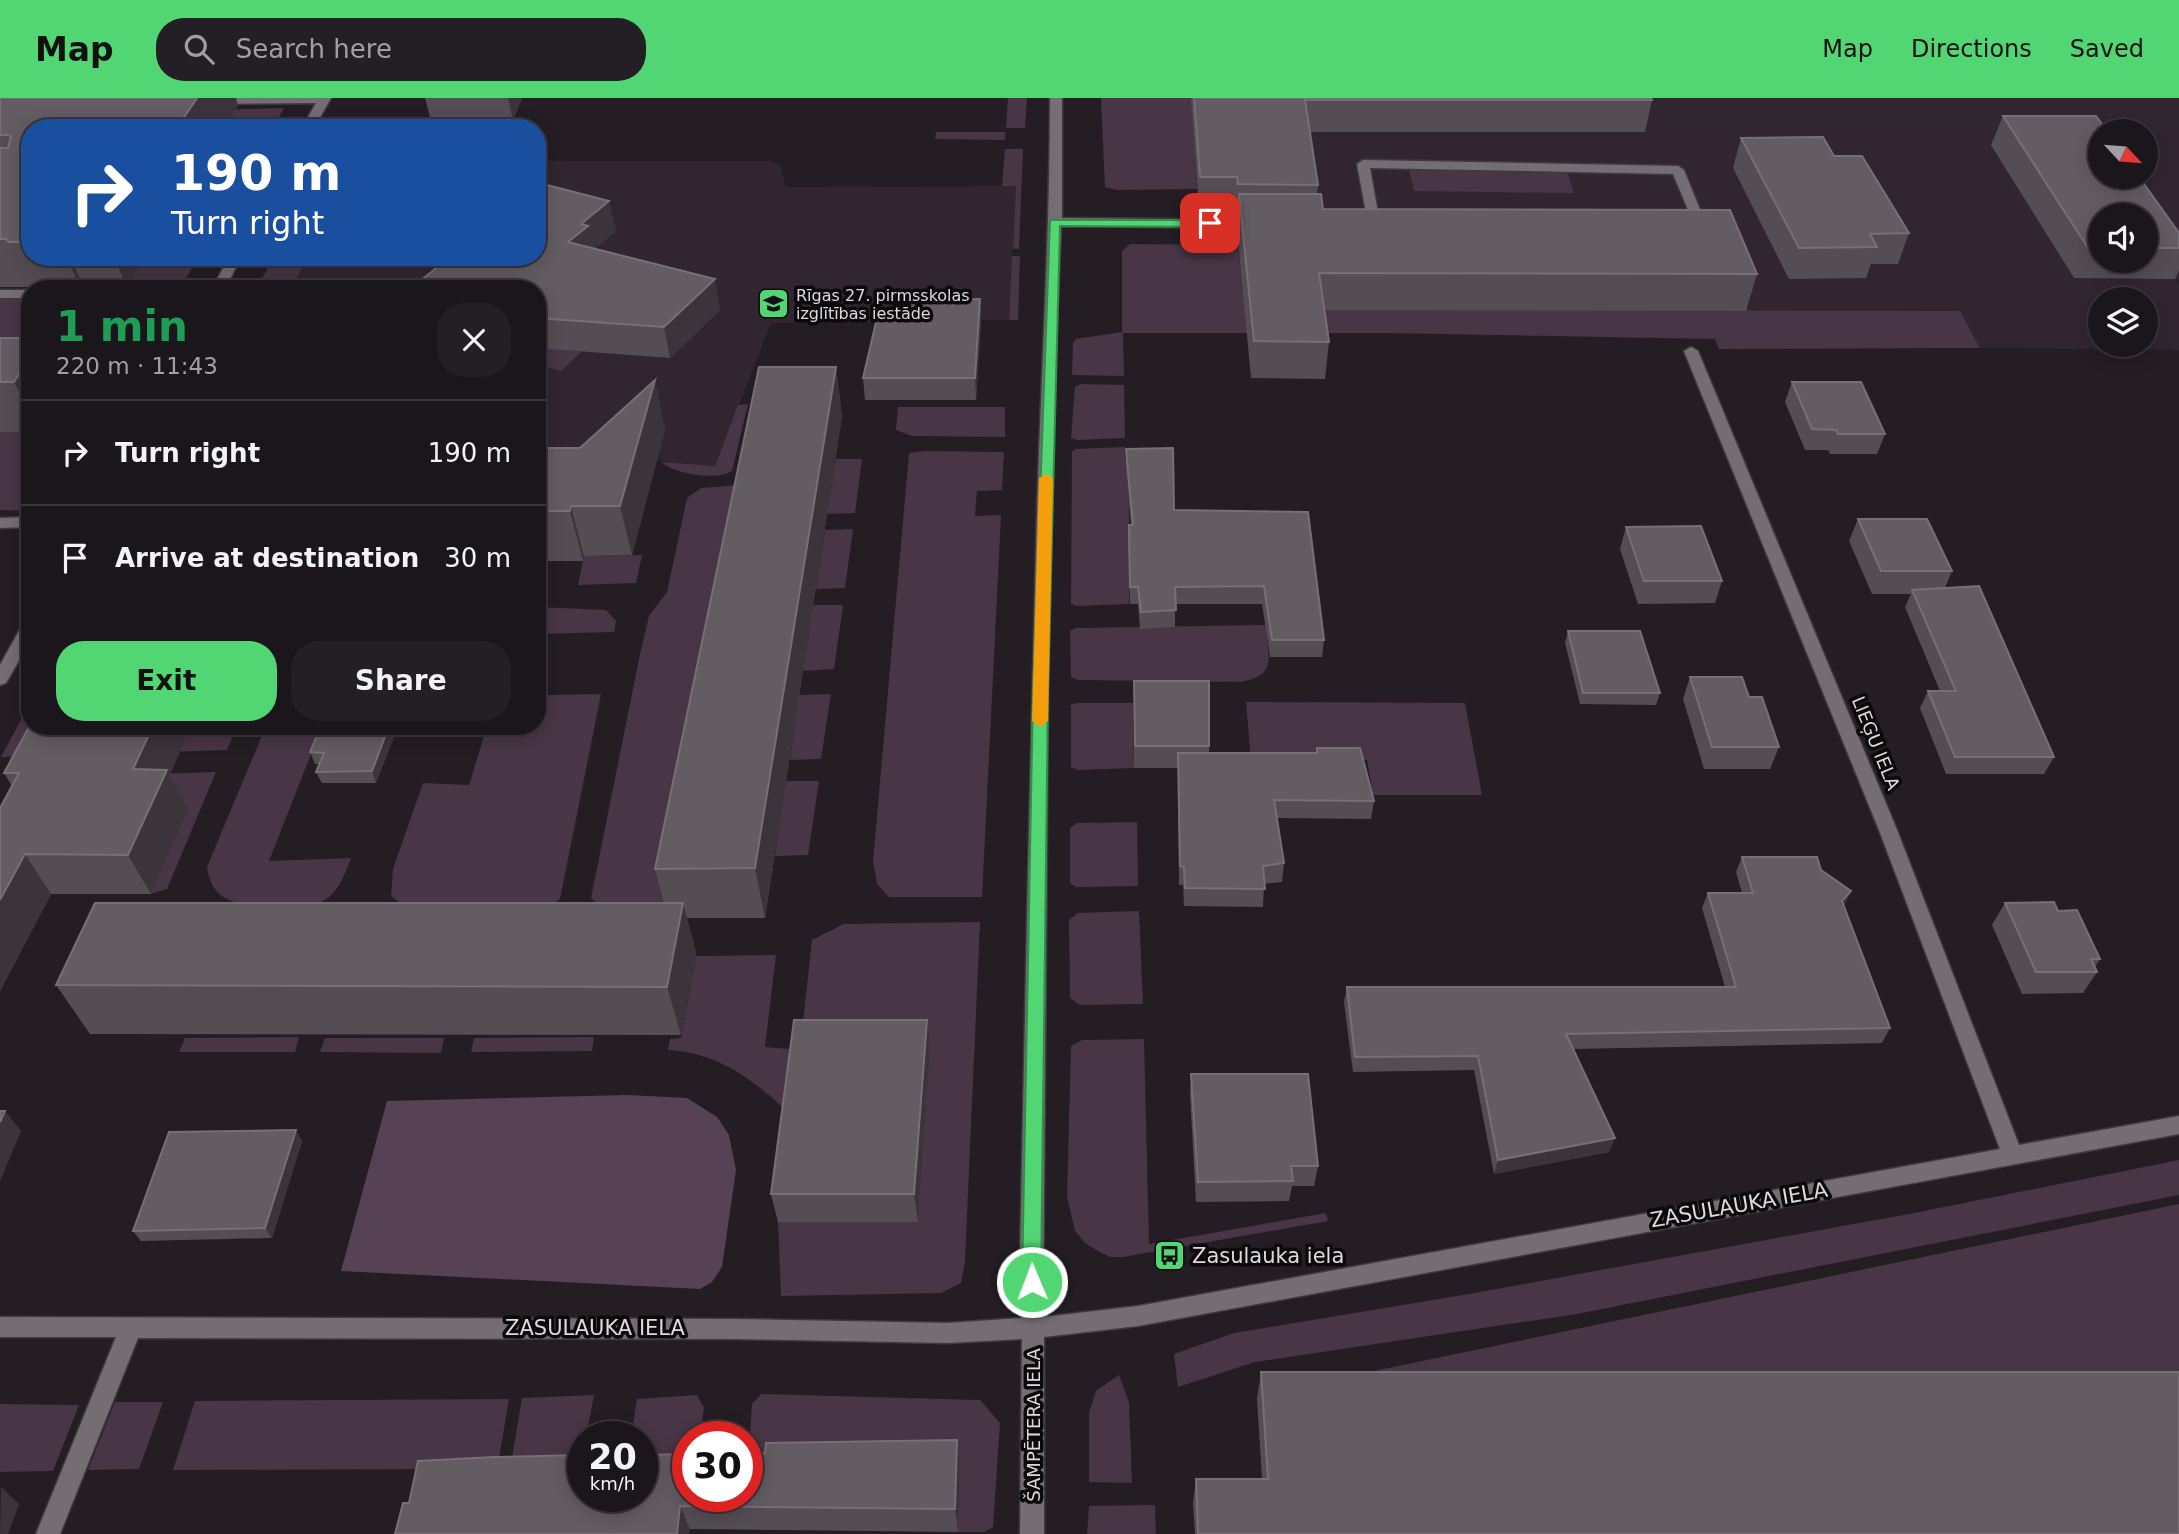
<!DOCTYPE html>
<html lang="en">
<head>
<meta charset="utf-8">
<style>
	body { margin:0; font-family:"DejaVu Sans",sans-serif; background:#241f24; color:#f1f3f6; height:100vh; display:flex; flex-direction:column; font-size:26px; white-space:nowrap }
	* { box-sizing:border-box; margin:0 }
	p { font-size:23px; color:#a09fa3 }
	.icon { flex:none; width:38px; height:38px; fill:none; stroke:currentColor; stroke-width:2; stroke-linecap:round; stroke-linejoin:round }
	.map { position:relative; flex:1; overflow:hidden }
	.drawer { position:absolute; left:21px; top:182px; width:525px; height:455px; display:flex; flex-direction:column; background:#1b161b; border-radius:28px; box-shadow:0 4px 18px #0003,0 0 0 2px #39353a }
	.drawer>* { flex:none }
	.top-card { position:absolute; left:21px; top:21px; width:525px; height:147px; border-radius:28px; box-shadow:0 4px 18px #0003,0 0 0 2px #39353a; background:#1a4fa0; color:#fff; overflow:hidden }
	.needle { width:46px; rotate:116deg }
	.fabs { position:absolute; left:2088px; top:21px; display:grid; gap:14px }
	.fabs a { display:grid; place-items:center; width:70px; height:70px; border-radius:50%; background:#1b161b; box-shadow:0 4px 18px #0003,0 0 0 2px #39353a; font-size:35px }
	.speed { position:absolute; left:567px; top:1323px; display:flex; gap:14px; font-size:35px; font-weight:700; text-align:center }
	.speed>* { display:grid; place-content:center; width:91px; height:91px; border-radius:50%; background:#1b161b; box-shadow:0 4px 18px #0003,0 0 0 2px #39353a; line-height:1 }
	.speed small { font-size:18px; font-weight:400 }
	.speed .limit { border:10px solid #d22; background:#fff; color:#111 }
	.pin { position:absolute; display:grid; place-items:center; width:60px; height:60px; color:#fff; margin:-30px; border-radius:14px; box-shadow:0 4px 10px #0006 }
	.me { position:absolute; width:77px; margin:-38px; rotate:359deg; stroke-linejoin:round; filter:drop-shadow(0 0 5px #0008) }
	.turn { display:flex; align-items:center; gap:24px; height:147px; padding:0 35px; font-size:32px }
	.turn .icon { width:91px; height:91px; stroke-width:2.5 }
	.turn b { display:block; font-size:49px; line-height:60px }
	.round { display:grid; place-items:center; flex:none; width:74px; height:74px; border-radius:28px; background:#241f24 }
	.summary { display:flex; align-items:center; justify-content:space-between; height:119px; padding:0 35px }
	h1 { font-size:42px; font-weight:800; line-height:52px; color:#1e9e55 }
	.action { display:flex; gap:14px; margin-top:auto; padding:14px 35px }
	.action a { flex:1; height:80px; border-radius:28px; background:#52d673; color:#111; font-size:28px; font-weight:800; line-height:80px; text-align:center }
	.action a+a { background:#241f24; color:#f1f3f6 }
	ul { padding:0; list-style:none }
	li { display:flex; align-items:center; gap:21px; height:105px; padding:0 35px; border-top:2px solid #39353a }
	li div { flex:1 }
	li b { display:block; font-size:26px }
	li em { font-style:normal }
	header { display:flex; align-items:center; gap:42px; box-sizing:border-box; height:98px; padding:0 35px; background:#52d673; color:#111 }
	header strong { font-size:33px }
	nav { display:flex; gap:38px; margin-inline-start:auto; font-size:24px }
	.search { width:490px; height:63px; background:#241f24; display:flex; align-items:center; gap:18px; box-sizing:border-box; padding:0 24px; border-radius:28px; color:#a09fa3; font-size:26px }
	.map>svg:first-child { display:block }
	.built { fill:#312630; fill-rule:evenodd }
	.green { fill:#483546 }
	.forest { fill:#574255 }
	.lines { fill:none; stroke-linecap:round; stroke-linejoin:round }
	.minor-casing { stroke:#3f3a3f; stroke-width:3 }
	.minor { fill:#756d74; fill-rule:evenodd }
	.wall { fill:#544e54; fill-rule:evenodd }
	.shaded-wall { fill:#3b343b }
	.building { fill:#635c63; stroke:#767076; stroke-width:2 }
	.route { fill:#52d673; stroke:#358b4b; stroke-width:2 }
	.slow { fill:#f59e0b }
	.labels { text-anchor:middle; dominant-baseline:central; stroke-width:7; stroke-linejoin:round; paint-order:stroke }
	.far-poi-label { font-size:16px; fill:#ded9dd; stroke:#0c090c; text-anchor:start }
	.street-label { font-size:18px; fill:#ded9dd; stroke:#0c090c }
	.near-street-label { font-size:21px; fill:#ded9dd; stroke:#0c090c }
	.near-poi-label { font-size:21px; fill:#ded9dd; stroke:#0c090c; text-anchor:start }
</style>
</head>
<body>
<header>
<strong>Map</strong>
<div class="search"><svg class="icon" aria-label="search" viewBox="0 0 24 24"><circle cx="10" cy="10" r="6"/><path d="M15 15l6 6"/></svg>Search here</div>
<nav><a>Map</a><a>Directions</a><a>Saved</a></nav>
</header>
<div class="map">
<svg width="2179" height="1436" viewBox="0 0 2179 1436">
	<rect width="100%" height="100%" fill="#241e24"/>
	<g class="built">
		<path d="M1192 0H2179V181L2176 182 2179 187V252L1980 250 1960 213 1245 211 1235 112H1199ZM2100 33H2146V79H2100ZM2100 117H2146V163H2100ZM2100 201H2146V247H2100Z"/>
		<path d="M537 63H772L781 69 785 89 1016 88 1009 222 771 225 715 368 680 367 593 345 580 353H537V191H291L308 159H537Z"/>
	</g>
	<g class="green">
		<path d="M1008 0H1027L1025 30H1006Z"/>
		<path d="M1101 0H1192L1197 91 1117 92 1105 89Z"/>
		<path d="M284 10 273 30H30L0 17Z"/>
		<path d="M936 34H1005V42L935 41Z"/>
		<path d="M1005 51H1023L1019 151H1013L1016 88H1002Z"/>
		<path d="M1408 67 1566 70 1574 95 1414 93Z"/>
		<path d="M1130 146 1238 147 1245 211 1960 213 1980 250 1719 251 1715 241 1387 235H1123L1124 278 1072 277 1073 245 1076 241 1122 234V153Z"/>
		<path d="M1012 158H1020L1018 222H1009Z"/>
		<path d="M145 159H199L184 183 127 189Z"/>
		<path d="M274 159H308L291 191H256Z"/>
		<path d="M0 199H30V259L0 260Z"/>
		<path d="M537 231 590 246 561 273 537 266Z"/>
		<path d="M1081 286 1124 287 1125 340 1077 342 1071 340 1075 289Z"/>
		<path d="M748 306 732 373C717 383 675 376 661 364L715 368 738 307Z"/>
		<path d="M898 309H1005V339L912 338 896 332Z"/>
		<path d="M0 334H30V413L0 412Z"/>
		<path d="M1125 349 1129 406V506L1076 508 1071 506 1072 354 1075 351Z"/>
		<path d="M924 353 1004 354 1002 392 977 393 975 418 1001 417 982 799H889L877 786 873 763 909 355Z"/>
		<path d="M836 361H862L855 415 827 416Z"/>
		<path d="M740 387 668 821 599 808 591 800 639 561 649 518 667 494 687 400 701 390Z"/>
		<path d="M853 431 845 490 816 491 825 432Z"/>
		<path d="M642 457 636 485 578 487 584 458Z"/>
		<path d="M813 507H843L834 571 803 573Z"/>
		<path d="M537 509 606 512 616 523 614 534 537 536Z"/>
		<path d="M1266 527C1266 557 1281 577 1240 584L1078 582 1071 579 1070 533 1076 530Z"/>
		<path d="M601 596 560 801 548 810 403 807 391 798 393 771 423 685 469 687 487 628H537L547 597Z"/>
		<path d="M831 596 821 661 790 662 799 597Z"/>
		<path d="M1246 604 1465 605 1482 697H1373L1367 662 1251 663Z"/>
		<path d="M30 605V628L59 657 1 659Z"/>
		<path d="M1077 605H1133L1134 670 1078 672 1071 669V607Z"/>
		<path d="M175 628H237L227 652 163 654Z"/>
		<path d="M266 628H322L269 763 351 760C344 778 337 800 316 806 307 809 293 806 284 806 250 806 213 813 207 769Z"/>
		<path d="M216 674 167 791 151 796 152 676Z"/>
		<path d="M786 683H819L808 757 775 758Z"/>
		<path d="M1137 724 1138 788 1076 789 1070 785V730L1077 725Z"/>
		<path d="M1139 813 1143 906 1080 907 1070 900 1069 822 1078 815Z"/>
		<path d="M980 824 965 1163 961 1185 941 1195 781 1198 778 1124 791 1017C755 983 720 955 668 952L670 941 681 940 696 858 776 857 765 949 800 952 812 842 844 826Z"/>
		<path d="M299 939 295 954H179L185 940Z"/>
		<path d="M594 939 592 953 471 954 474 940Z"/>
		<path d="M325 940H444L441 955 320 954Z"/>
		<path d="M1144 941 1149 1146 1326 1115 1328 1123 1123 1159H1110L1098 1153 1085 1145 1075 1133 1067 1099 1071 948 1082 942Z"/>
		<path d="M2179 1062V1097L1577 1216 1255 1264 1178 1289 1174 1256 1234 1235 1469 1196 1909 1116Z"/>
		<path d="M2179 1106V1279H1345Z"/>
		<path d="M1119 1277 1129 1305 1132 1385 1089 1384V1315L1096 1293Z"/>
		<path d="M761 1296 980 1302 1000 1325 993 1429 984 1434H958L960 1367 747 1379 752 1306Z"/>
		<path d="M594 1297 586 1339H583V1358L509 1378 522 1300Z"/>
		<path d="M697 1297 704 1310 700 1339H688V1379L642 1380V1339H631L637 1301Z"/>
		<path d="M509 1301 495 1384 435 1371 173 1372 195 1303Z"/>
		<path d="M115 1304H163L139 1371 88 1372Z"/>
		<path d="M0 1306 79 1307 53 1373 0 1374Z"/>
		<path d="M1155 1407 1156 1436H1087L1089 1408Z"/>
	</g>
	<path class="forest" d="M627 997 687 1000 717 1019 729 1037 736 1072 722 1169 712 1184 700 1191 341 1173 387 1003Z"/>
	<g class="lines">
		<defs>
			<g id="minor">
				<path d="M211 0H331L314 30H302L316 5 213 6 207 3Z"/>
				<path d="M1050 0H1062V120L1261 122 1267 126 1261 130 1061 128 1055 266 1048 593 1043 1219 1138 1208 2000 1051 1879 732 1684 253 1691 249 1698 253 1897 732 2019 1047 2179 1018V1036L1138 1228 1044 1239V1436H1020L1022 1241 948 1245 732 1241 138 1240 60 1436H36L116 1239H0V1219L732 1221 948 1225 1022 1220 1020 1162C1025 913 1030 663 1037 414 1041 275 1050 138 1050 0Z"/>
				<path d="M1363 62 1678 68 1684 72 1707 129 1701 133 1692 129 1694 126 1673 76 1370 70 1380 126 1374 130 1368 126 1357 66Z"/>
				<path d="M229 159H241L225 191H212Z"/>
				<rect x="0" y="192" width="30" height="8"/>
				<path d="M30 419V429L0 430V420Z"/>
				<path d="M30 523V543L6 585 0 587V567L24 524Z"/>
			</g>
		</defs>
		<use href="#minor" class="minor-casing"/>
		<use href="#minor" class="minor"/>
	</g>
	<g class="wall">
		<path d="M0 0H236L238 8 225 30H30V159H145L127 189H84L83 191H31L30 189H0Z"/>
		<path d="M425 0H522L513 22 431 23Z"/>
		<path d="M1191 0H1651L1652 2 1645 34H1310L1318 87 1317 96 1323 111 1757 176 1746 213 1324 212 1329 244 1325 281 1251 280 1237 132 1238 119H1236L1235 112H1199Z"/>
		<path d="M2003 18 2179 135V173L2175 181 2074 180 1991 47ZM2100 117H2146V163H2100Z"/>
		<path d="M1741 40 1834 58 1909 135 1898 166H1871L1866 180 1789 181 1733 70Z"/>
		<path d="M616 133 594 151 720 212 670 260 537 250V191Z"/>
		<path d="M980 201 981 223 976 302H865L863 280 904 220Z"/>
		<rect x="0" y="240" width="30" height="94"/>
		<path d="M836 269 842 318 765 820H687L696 855 681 937 90 936 56 887 664 805 655 771Z"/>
		<path d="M1792 284 1885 336 1877 356H1830L1828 352H1805L1785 304Z"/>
		<path d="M665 331 632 457 584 458 583 463H537V350H580Z"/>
		<path d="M1126 351 1174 412 1308 414 1324 542 1322 559H1270L1262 506H1175V529L1140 531 1138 506H1130L1128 444 1129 427H1131L1126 369Z"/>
		<path d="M1858 421 1952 473 1945 490 2054 659 2044 676H1946L1920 610 1928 593H1940L1905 509 1911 496H1872L1849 443Z"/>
		<path d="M1626 429 1722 483 1715 505 1638 506 1620 451Z"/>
		<path d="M1568 533 1660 595 1656 607 1580 606 1565 545Z"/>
		<path d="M1690 579 1749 599 1779 649 1770 671H1704L1683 601Z"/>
		<path d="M1134 583 1209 648V655H1316L1317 650 1374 703 1371 721 1277 720 1284 765 1282 784 1264 786 1263 809 1184 808 1183 787H1179L1178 670H1134Z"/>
		<path d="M398 628 376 685H322L316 674 319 666H315L310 654Z"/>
		<path d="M4 675 170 677 189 711 151 796H51L0 893 12 688Z"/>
		<path d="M1742 759 1821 772 1851 793 1844 808 1890 930 1882 945 1573 951 1615 1040 1609 1054 1494 1076 1474 972 1353 974 1344 904 1347 889H1725L1702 810 1708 795H1742L1736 774Z"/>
		<path d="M2005 805 2058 813 2100 861 2095 869 2097 874 2083 895 2022 896 1992 827Z"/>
		<path d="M930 952 918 1124H778L771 1096Z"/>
		<path d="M1191 976 1318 1068 1314 1088H1292L1289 1103 1196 1104 1190 997Z"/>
		<path d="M302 1043 272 1140 141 1143 133 1133Z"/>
		<path d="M1261 1274 2179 1436H1195L1193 1405 1196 1381H1262L1257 1301Z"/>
		<path d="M960 1366 958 1434 690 1431 403 1405Z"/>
	</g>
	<g class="shaded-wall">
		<path d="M197 0H236L238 8 225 30H177Z"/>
		<path d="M508 0H522L513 22Z"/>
		<path d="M609 103 616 133 593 152 568 144 581 126Z"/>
		<path d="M66 159H70L84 189 83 191H81Z"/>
		<path d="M114 159H145L127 189Z"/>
		<path d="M715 181 720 212 670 260 664 229Z"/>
		<path d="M980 201 981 223 976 302 975 280Z"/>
		<path d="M30 259V315L14 284Z"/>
		<path d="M836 269 842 318 765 820 755 770Z"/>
		<path d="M655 282 665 331 632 457 620 408Z"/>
		<path d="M571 408 584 458 583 463 570 413Z"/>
		<path d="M153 628H191L170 677 189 711 151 796 128 757 133 671Z"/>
		<path d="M389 628H398L376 685 372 673Z"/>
		<path d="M25 756 51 796 0 893V802Z"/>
		<path d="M1851 793 1844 808 1842 803Z"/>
		<path d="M683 805 696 855 681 937 667 889Z"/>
		<path d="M927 922 930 952 918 1124 914 1096Z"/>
		<path d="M5 1013 21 1033 0 1083V1024Z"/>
		<path d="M296 1032 302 1043 272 1140 265 1130Z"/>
		<path d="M1615 1040 1609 1054 1494 1076 1498 1062Z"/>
		<path d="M957 1342 960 1366 958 1434 955 1411Z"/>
		<path d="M1 1389 19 1406 8 1436H0Z"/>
		<path d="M680 1408 690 1431 689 1436H677Z"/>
	</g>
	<g class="building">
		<path d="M0 0H197L177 30H30V144H9L6 141H0V50H8L11 39 8 37H0Z"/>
		<path d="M1194 0H1651L1652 2H1305L1318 87 1238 86 1237 79H1200Z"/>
		<path d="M2003 18H2096L2107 33H2100V79H2139L2179 135V150H2146V117H2100V150H2088Z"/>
		<path d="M1823 39 1834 58H1862L1909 135 1870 136 1877 149 1799 150 1741 40Z"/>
		<path d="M543 86 609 103 581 126 588 128 568 144 715 181 664 229 537 220V191H410L450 159H537V90Z"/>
		<path d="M1239 96H1321L1323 111 1730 112 1757 176 1319 175 1329 244 1254 243Z"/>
		<path d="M980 201 975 280H863L877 220H904L905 202Z"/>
		<path d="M0 240H30V259L14 284H0Z"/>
		<path d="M759 269H836L755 770 655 771Z"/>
		<path d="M655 282 620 408H571L570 413H537V350H580Z"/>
		<path d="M1792 284H1861L1885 336H1838L1836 332 1812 331Z"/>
		<path d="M1173 350 1174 412 1308 414 1324 542H1272L1264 488 1175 489 1176 512 1141 514 1138 489H1130L1129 427H1133L1126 351Z"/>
		<path d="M1858 421H1927L1952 473H1881Z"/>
		<path d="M1701 428 1722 483H1644L1626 429Z"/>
		<path d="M1979 488 2054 659H1955L1928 593H1956L1912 492Z"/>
		<path d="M1568 533H1640L1660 595H1583Z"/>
		<path d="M1690 579H1742L1749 599H1762L1779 649H1712Z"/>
		<path d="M1134 583H1209V648H1135Z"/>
		<path d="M30 627V628H153L133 671 167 672 128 757 25 756 0 802V710L19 675H4Z"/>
		<path d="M321 628H389L372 673 316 674 324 655 310 654Z"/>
		<path d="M1317 650H1360L1374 703 1274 702 1284 765 1263 768 1265 791 1185 790 1184 769 1180 768 1178 655H1317Z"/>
		<path d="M1742 759H1817L1821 772 1851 793 1842 803 1890 930 1566 936 1615 1040 1498 1062 1478 958 1355 959 1347 889H1736L1708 795H1753Z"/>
		<path d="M2054 804 2058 813 2077 812 2100 861H2091L2097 874H2036L2005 805Z"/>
		<path d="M95 805H683L667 889 56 887Z"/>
		<path d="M794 922H927L914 1096H771Z"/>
		<path d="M1191 976H1308L1318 1068H1291L1293 1083 1198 1084Z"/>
		<path d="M0 1013H5L0 1024Z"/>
		<path d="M296 1032 265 1130 133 1133 169 1034Z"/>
		<path d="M1261 1274H2179V1436H1198L1196 1381H1268Z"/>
		<path d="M957 1342 955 1411 680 1408 677 1436H395L403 1405H409L418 1363 494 1359 583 1357V1398H642V1357L688 1356V1398H747V1355H765L766 1345Z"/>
	</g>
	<path class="route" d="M1050 122H1210L1215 125 1210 129 1060 128 1048 593 1041 1184 1039 1191 1032 1193 1025 1191 1022 1184 1033 593Z"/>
	<path class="slow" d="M1046 376 1053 380 1048 623 1040 629 1032 623 1039 380Z"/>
	<defs>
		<symbol id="school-square" viewBox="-11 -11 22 22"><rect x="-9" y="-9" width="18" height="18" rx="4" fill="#52d673" stroke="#0c090c"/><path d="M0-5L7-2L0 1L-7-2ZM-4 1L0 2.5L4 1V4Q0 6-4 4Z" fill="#111"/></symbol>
		<symbol id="bus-square" viewBox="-11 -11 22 22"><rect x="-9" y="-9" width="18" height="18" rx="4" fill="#52d673" stroke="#0c090c"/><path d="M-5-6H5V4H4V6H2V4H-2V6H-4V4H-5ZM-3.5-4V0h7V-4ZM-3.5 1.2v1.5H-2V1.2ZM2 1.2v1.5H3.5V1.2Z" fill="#111"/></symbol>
	</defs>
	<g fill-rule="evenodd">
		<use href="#school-square" x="756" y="188" width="35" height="35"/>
		<use href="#bus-square" x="1152" y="1140" width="35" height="35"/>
	</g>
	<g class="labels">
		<g class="far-poi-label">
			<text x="796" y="197">Rīgas 27. pirmsskolas<tspan x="796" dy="18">izglītības iestāde</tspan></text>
		</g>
		<g class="street-label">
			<text transform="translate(1876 645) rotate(68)">LIEĢU IELA</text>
			<text transform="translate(1033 1327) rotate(-90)">ŠAMPĒTERA IELA</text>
		</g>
		<g class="near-street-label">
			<text transform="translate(1739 1107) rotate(-10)">ZASULAUKA IELA</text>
			<text x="595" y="1230">ZASULAUKA IELA</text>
		</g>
		<g class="near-poi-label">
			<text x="1192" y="1158">Zasulauka iela</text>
		</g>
	</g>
</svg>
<div class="fabs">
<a><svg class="needle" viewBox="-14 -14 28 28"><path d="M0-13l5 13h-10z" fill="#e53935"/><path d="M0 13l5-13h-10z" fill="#a09fa3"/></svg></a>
<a><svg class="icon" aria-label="sound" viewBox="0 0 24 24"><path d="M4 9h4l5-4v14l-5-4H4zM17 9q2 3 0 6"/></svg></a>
<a><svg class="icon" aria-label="layers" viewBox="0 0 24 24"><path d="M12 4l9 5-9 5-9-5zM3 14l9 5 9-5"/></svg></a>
</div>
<div class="speed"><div>20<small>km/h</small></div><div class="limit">30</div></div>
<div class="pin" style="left:1210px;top:125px;background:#d93025"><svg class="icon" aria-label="arrive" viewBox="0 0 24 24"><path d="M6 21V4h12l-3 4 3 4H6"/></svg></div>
<svg class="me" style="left:1032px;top:1184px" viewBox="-20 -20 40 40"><circle r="17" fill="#52d673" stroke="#fff" stroke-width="3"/><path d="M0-11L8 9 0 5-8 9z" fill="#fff"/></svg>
<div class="top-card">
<div class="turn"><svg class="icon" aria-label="right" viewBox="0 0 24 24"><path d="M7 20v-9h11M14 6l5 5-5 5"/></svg><div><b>190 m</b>Turn right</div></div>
</div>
<section class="drawer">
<div class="summary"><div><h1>1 min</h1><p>220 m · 11:43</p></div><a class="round"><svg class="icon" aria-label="close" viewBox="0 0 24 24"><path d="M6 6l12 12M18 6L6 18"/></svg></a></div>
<ul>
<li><svg class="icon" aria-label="right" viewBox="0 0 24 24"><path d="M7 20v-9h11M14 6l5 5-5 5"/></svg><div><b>Turn right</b></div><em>190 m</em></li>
<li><svg class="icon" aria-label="arrive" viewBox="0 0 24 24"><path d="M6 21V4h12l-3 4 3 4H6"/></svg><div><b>Arrive at destination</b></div><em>30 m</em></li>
</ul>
<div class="action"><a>Exit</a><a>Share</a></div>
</section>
</div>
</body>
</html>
